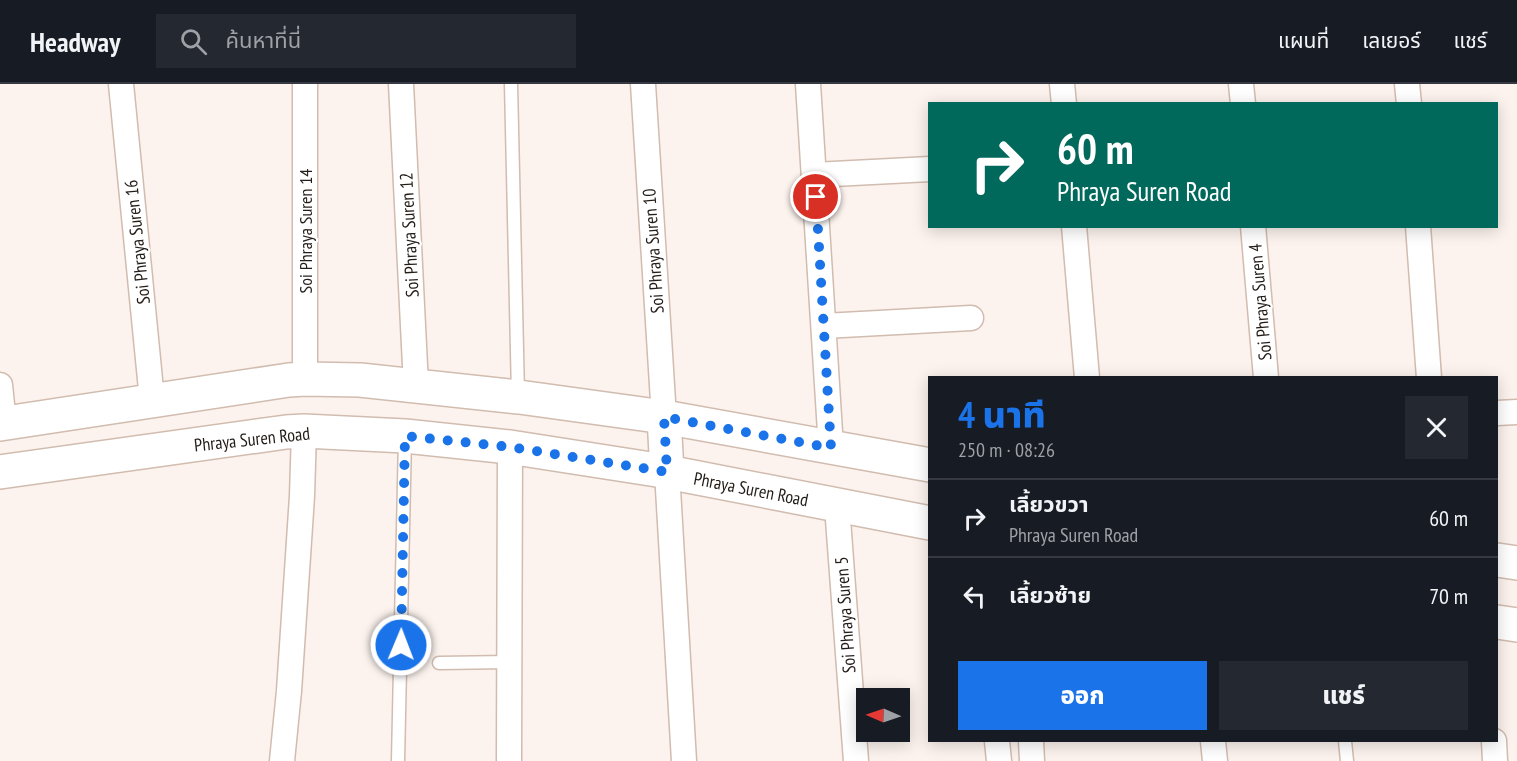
<!DOCTYPE html>
<html lang="th">
<head>
<meta charset="utf-8">
<style>
	body { margin:0; font-family:"PT Sans Narrow","Noto Sans Thai",sans-serif; background:#242831; color:#f1f3f6; height:100vh; display:flex; flex-direction:column; font-size:22px; white-space:nowrap }
	* { box-sizing:border-box; margin:0 }
	p { font-size:20px; color:#9ea1a6 }
	.icon { flex:none; width:33px; height:33px; fill:none; stroke:currentColor; stroke-width:2; stroke-linecap:round; stroke-linejoin:round }
	.map { position:relative; flex:1; overflow:hidden }
	.panel { position:absolute; left:928px; top:292px; width:570px; height:366px; display:flex; flex-direction:column; background:#171b24; border-radius:0px; box-shadow:0 3px 15px #0003 }
	.panel>* { flex:none }
	.hud { position:absolute; left:928px; top:18px; width:570px; height:126px; border-radius:0px; box-shadow:0 3px 15px #0003; background:#00695c; color:#fff; overflow:hidden }
	.needle { width:39px; rotate:272deg }
	.controls { position:absolute; left:856px; top:604px; display:grid; gap:12px }
	.controls a { display:grid; place-items:center; width:54px; height:54px; border-radius:0px; background:#171b24; box-shadow:0 3px 15px #0003; font-size:30px }
	.pin { position:absolute; display:grid; place-items:center; width:51px; height:51px; color:#fff; margin:-26px; border:3px solid #fff; border-radius:50%; box-shadow:0 2px 6px #0007 }
	.me { position:absolute; width:66px; margin:-33px; rotate:1deg; stroke-linejoin:round; filter:drop-shadow(0 0 4px #0008) }
	.turn { display:flex; align-items:center; gap:21px; height:126px; padding:0 30px; font-size:27px }
	.turn .icon { width:78px; height:78px; stroke-width:2.5 }
	.turn b { display:block; font-size:42px; line-height:51px }
	.round { display:grid; place-items:center; flex:none; width:63px; height:63px; border-radius:0px; background:#242831 }
	.head { display:flex; align-items:center; justify-content:space-between; height:102px; padding:0 30px }
	h1 { font-size:36px; font-weight:800; line-height:45px; color:#1a73e8 }
	.cta { display:flex; gap:12px; margin-top:auto; padding:12px 30px }
	.cta a { flex:1; height:69px; border-radius:0px; background:#1a73e8; color:#fff; font-size:24px; font-weight:800; line-height:69px; text-align:center }
	.cta a+a { background:#242831; color:#f1f3f6 }
	ul { padding:0; list-style:none }
	li { display:flex; align-items:center; gap:18px; height:78px; padding:0 30px; border-top:2px solid #363941 }
	li div { flex:1 }
	li b { display:block; font-size:22px }
	li em { font-style:normal }
	header { display:flex; align-items:center; gap:36px; box-sizing:border-box; height:84px; padding:0 30px; background:#171b24; border-bottom:2px solid #363941 }
	header strong { font-size:28px }
	nav { display:flex; gap:33px; margin-inline-start:auto; font-size:21px }
	.search { width:420px; height:54px; background:#242831; display:flex; align-items:center; gap:15px; box-sizing:border-box; padding:0 21px; border-radius:0px; color:#9ea1a6; font-size:22px }
	.map>svg:first-child { display:block }
	.lines { fill:none; stroke-linecap:round; stroke-linejoin:round }
	.lane-casing { stroke:#d1bcaf; stroke-width:15 }
	.street-casing { stroke:#d1bcaf; stroke-width:27 }
	.secondary-casing { stroke:#d1bcaf; stroke-width:36 }
	.lane { stroke:#fff; stroke-width:12 }
	.street { stroke:#fff; stroke-width:24 }
	.secondary { stroke:#fff; stroke-width:33 }
	.route { stroke:#1a73e8; stroke-width:10; stroke-dasharray:0 18 }
	.labels { text-anchor:middle; dominant-baseline:central; stroke-width:4.5; stroke-linejoin:round; paint-order:stroke }
	.street-label { font-size:18px; fill:#231c17; stroke:#fff }
</style>
</head>
<body>
<header>
<strong>Headway</strong>
<div class="search"><svg class="icon" aria-label="search" viewBox="0 0 24 24"><circle cx="10" cy="10" r="6"/><path d="M15 15l6 6"/></svg>ค้นหาที่นี่</div>
<nav><a>แผนที่</a><a>เลเยอร์</a><a>แชร์</a></nav>
</header>
<div class="map">
<svg width="1517" height="677" viewBox="0 0 1517 677">
	<rect width="100%" height="100%" fill="#fcf3ee"/>
	<g class="lines">
		<defs>
			<g id="lane">
				<path d="M511 0 518 311"/>
				<path d="M439 579 509 578"/>
				<path d="M1345 657 1347 677"/>
				<path d="M398 677 405 353"/>
			</g>
			<g id="street">
				<path d="M121 0 152 316"/>
				<path d="M305 0V295"/>
				<path d="M401 0 416 302"/>
				<path d="M643 0 664 333"/>
				<path d="M808 0 831 364"/>
				<path d="M1062 0 1064 20"/>
				<path d="M1241 0 1243 20"/>
				<path d="M1407 0 1409 20"/>
				<path d="M814 91 930 85"/>
				<path d="M1074 142 1087 294"/>
				<path d="M1253 142 1266 294"/>
				<path d="M1418 142 1429 294"/>
				<path d="M824 242 971 234"/>
				<path d="M0 301 4 340"/>
				<path d="M1497 329 1517 328"/>
				<path d="M667 388 684 677"/>
				<path d="M837 422 856 677"/>
				<path d="M997 657 999 677"/>
				<path d="M1031 657 1032 677"/>
				<path d="M1213 657 1215 677"/>
				<path d="M1494 657 1495 677"/>
				<path d="M282 677 289 607 302 412 304 347"/>
				<path d="M509 677 510 363"/>
			</g>
			<g id="secondary">
				<path d="M664 333 667 388"/>
				<path d="M0 340 289 296 305 295 360 296 519 313 664 333 930 381"/>
				<path d="M0 388 286 348 304 347 405 352 510 363 657 386 930 439"/>
				<path d="M1497 476 1517 479"/>
				<path d="M1497 538 1517 541"/>
			</g>
		</defs>
		<use href="#lane" class="lane-casing"/>
		<use href="#street" class="street-casing"/>
		<use href="#secondary" class="secondary-casing"/>
		<use href="#lane" class="lane"/>
		<use href="#street" class="street"/>
		<use href="#secondary" class="secondary"/>
	</g>
	<g class="lines">
		<path class="route" d="M401 561 405 352 510 363 667 388 664 333 831 364 816 113"/>
	</g>
	<g class="labels">
		<g class="street-label">
			<text transform="translate(305 147) rotate(-90)">Soi Phraya Suren 14</text>
			<text transform="translate(409 151) rotate(-93)">Soi Phraya Suren 12</text>
			<text transform="translate(137 158) rotate(-96)">Soi Phraya Suren 16</text>
			<text transform="translate(653 167) rotate(-94)">Soi Phraya Suren 10</text>
			<text transform="translate(1260 218) rotate(-95)">Soi Phraya Suren 4</text>
			<text transform="translate(252 355) rotate(-6)">Phraya Suren Road</text>
			<text transform="translate(751 405) rotate(11)">Phraya Suren Road</text>
			<text transform="translate(845 531) rotate(-94)">Soi Phraya Suren 5</text>
		</g>
	</g>
</svg>
<div class="controls">
<a><svg class="needle" viewBox="-14 -14 28 28"><path d="M0-13l5 13h-10z" fill="#e53935"/><path d="M0 13l5-13h-10z" fill="#9ea1a6"/></svg></a>
</div>
<div class="pin" style="left:816px;top:113px;background:#d93025"><svg class="icon" aria-label="arrive" viewBox="0 0 24 24"><path d="M6 21V4h12l-3 4 3 4H6"/></svg></div>
<svg class="me" style="left:401px;top:561px" viewBox="-20 -20 40 40"><circle r="17" fill="#1a73e8" stroke="#fff" stroke-width="3"/><path d="M0-11L8 9 0 5-8 9z" fill="#fff"/></svg>
<div class="hud">
<div class="turn"><svg class="icon" aria-label="right" viewBox="0 0 24 24"><path d="M7 20v-9h11M14 6l5 5-5 5"/></svg><div><b>60 m</b>Phraya Suren Road</div></div>
</div>
<section class="panel">
<div class="head"><div><h1>4 นาที</h1><p>250 m · 08:26</p></div><a class="round"><svg class="icon" aria-label="close" viewBox="0 0 24 24"><path d="M6 6l12 12M18 6L6 18"/></svg></a></div>
<ul>
<li><svg class="icon" aria-label="right" viewBox="0 0 24 24"><path d="M7 20v-9h11M14 6l5 5-5 5"/></svg><div><b>เลี้ยวขวา</b><p>Phraya Suren Road</p></div><em>60 m</em></li>
<li><svg class="icon" aria-label="left" viewBox="0 0 24 24"><path d="M17 20v-9H6M10 6l-5 5 5 5"/></svg><div><b>เลี้ยวซ้าย</b></div><em>70 m</em></li>
</ul>
<div class="cta"><a>ออก</a><a>แชร์</a></div>
</section>
</div>
</body>
</html>
